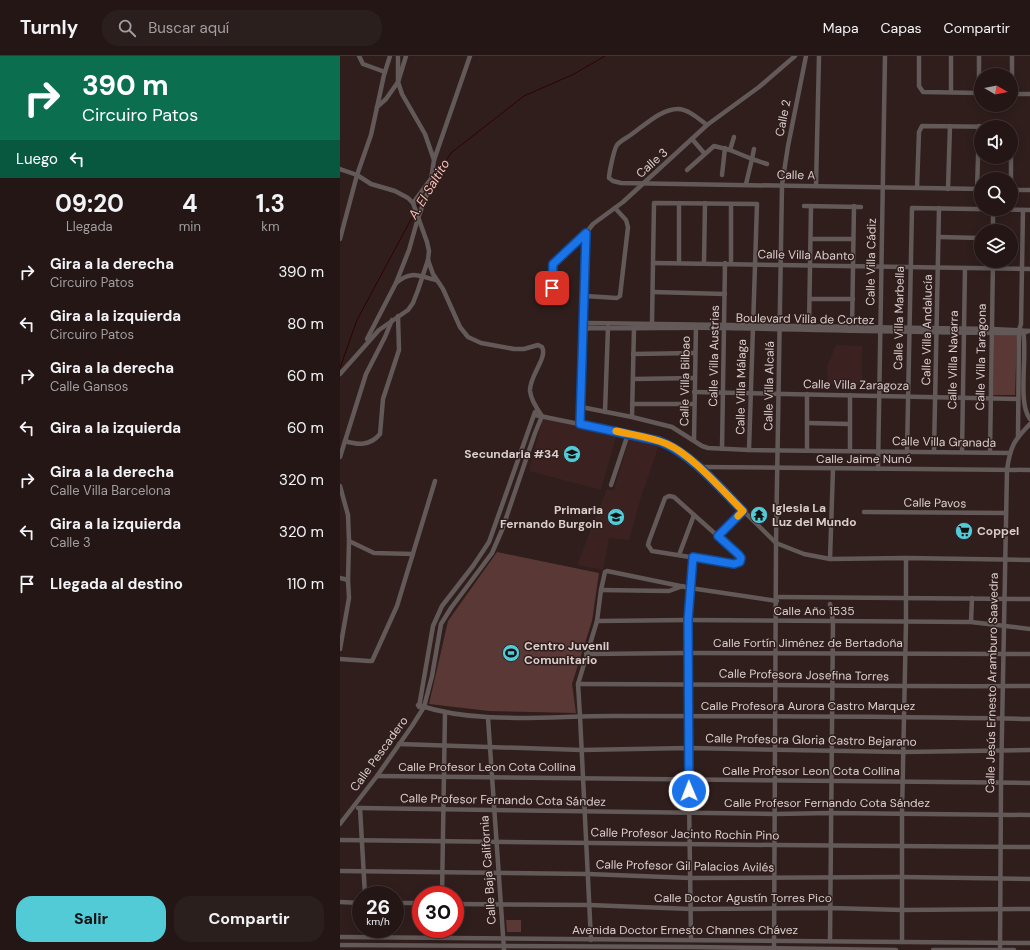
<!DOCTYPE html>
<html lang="es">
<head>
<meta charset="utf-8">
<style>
	body { margin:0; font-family:"DM Sans",sans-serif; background:#2b1f1e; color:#f1f3f6; height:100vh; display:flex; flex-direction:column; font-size:15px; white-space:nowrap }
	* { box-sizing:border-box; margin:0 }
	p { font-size:13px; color:#a39fa0 }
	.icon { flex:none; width:22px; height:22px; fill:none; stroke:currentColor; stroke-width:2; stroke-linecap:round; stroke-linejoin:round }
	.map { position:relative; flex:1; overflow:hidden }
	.sheet { display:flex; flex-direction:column; background:#231615; width:340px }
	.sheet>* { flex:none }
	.guide { background:#0b6e4f; color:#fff; overflow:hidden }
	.needle { width:26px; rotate:99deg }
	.tools { position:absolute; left:634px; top:12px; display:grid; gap:8px }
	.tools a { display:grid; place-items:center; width:44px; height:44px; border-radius:50%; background:#231615; box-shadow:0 2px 10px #0003,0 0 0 1px #403534; font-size:20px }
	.speed { position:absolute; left:12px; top:830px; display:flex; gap:8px; font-size:20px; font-weight:700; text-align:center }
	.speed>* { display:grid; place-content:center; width:52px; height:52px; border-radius:50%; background:#231615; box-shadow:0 2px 10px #0003,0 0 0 1px #403534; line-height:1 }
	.speed small { font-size:10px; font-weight:400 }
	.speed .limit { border:6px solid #d22; background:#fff; color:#111 }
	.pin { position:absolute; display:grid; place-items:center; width:34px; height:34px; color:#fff; margin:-17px; border-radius:8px; box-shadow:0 2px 6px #0006 }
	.me { position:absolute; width:44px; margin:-22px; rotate:359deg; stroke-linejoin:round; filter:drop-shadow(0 0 3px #0008) }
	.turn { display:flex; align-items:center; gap:14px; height:84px; padding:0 16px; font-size:18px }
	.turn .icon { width:52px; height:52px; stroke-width:2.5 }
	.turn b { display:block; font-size:28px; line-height:34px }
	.then { display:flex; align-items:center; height:38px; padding:0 16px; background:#0003; gap:8px; font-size:15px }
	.eta { display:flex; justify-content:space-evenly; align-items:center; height:68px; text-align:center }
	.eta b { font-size:24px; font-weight:700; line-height:28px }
	.button { display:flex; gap:8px; margin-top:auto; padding:8px 16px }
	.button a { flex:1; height:46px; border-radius:16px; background:#52cbd7; color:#111; font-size:16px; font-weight:700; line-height:46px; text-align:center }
	.button a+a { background:#2b1f1e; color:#f1f3f6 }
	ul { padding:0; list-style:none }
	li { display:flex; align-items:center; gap:12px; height:52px; padding:0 16px }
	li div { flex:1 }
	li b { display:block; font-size:15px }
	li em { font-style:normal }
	header { display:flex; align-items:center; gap:24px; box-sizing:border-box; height:56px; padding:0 20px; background:#231615; border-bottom:1px solid #403534 }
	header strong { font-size:19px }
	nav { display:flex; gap:22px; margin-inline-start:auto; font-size:14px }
	.search { width:280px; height:36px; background:#2b1f1e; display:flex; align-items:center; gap:10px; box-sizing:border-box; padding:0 14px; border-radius:16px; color:#a39fa0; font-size:15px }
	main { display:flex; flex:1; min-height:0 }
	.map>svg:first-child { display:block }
	.built { fill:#3b2221 }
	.green { fill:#5a3835 }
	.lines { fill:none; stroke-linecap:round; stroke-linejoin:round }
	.stream { stroke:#310002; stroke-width:1 }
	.minor { stroke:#625958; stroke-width:4.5 }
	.route-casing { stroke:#114b97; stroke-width:10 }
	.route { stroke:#1a73e8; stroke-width:7 }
	.slow { stroke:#f59e0b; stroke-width:7 }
	.labels { text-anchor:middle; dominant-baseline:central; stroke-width:3; stroke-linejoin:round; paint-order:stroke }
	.street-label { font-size:12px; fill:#dacecd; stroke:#2f1e1c }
	.poi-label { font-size:12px; font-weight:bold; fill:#dacecd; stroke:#2f1e1c; text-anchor:start }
	.water-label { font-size:13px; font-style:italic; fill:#fabfba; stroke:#2f1e1c }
</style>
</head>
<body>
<header>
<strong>Turnly</strong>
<div class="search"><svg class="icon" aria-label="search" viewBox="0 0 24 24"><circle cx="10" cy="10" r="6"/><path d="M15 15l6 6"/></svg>Buscar aquí</div>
<nav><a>Mapa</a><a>Capas</a><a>Compartir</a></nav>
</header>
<main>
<section class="sheet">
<div class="guide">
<div class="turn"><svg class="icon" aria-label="right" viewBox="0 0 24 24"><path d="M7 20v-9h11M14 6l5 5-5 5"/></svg><div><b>390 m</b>Circuiro Patos</div></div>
<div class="then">Luego<svg class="icon" aria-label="left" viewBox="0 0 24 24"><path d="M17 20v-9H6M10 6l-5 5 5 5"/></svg></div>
</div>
<div class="eta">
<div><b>09:20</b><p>Llegada</p></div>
<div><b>4</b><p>min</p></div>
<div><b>1.3</b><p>km</p></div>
</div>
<ul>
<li><svg class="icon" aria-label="right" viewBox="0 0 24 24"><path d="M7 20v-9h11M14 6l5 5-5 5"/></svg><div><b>Gira a la derecha</b><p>Circuiro Patos</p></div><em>390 m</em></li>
<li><svg class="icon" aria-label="left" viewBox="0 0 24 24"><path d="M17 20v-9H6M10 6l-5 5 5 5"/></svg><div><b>Gira a la izquierda</b><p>Circuiro Patos</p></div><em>80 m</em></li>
<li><svg class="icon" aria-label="right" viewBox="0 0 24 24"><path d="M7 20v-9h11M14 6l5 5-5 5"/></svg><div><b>Gira a la derecha</b><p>Calle Gansos</p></div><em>60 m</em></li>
<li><svg class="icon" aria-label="left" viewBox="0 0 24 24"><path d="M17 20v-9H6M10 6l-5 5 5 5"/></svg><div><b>Gira a la izquierda</b></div><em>60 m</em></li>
<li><svg class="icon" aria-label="right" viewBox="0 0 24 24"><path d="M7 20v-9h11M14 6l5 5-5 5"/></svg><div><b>Gira a la derecha</b><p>Calle Villa Barcelona</p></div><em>320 m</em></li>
<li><svg class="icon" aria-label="left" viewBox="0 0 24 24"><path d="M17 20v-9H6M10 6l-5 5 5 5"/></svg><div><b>Gira a la izquierda</b><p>Calle 3</p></div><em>320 m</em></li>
<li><svg class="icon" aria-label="arrive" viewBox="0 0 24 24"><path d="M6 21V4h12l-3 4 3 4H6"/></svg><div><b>Llegada al destino</b></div><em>110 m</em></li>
</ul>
<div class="button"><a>Salir</a><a>Compartir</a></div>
</section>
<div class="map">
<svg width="690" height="894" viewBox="0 0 690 894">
	<rect width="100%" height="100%" fill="#2f1e1c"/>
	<g class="built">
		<path d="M496 289 522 290V329L488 328 487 311Z"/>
		<path d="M203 361 276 381 261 434 189 415Z"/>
		<path d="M289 383 319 389 301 441 289 484 269 482 263 514 237 509 267 433 274 434Z"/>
	</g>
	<g class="green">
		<path d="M654 279H677L675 339H653Z"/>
		<path d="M157 496 259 517 252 565 232 628 236 657 149 655 89 648 108 565Z"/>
		<path d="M166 864H181V876H167Z"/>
	</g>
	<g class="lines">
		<g class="stream">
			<path d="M93 126 111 97 184 40 234 18 265 0"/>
			<path d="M77 151 84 140"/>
			<path d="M0 312 17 264 75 156"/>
		</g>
		<g class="minor">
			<path d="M19 0 23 8 45 16"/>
			<path d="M66 0 58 26 62 38 85 78 94 104"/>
			<path d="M579 0V30L583 36 641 37"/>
			<path d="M672 0V38"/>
			<path d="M611 36V0"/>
			<path d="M639 37V0"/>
			<path d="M671 38H690"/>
			<path d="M37 51 46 43 58 26V0"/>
			<path d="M367 69C359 63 348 53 338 53 321 53 305 69 292 78 287 82 281 84 277 89 274 93 269 117 269 122L273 125 281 127 641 133"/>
			<path d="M352 83 364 97"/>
			<path d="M414 93 412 103 427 108"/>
			<path d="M390 94 394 81"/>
			<path d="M671 101V123"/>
			<path d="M0 113 17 119 31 128 55 135 68 142 73 147 87 186 89 195 88 204 78 234 73 247 68 254 39 274 0 318"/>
			<path d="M347 114 374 90 390 94 412 103 406 128"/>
			<path d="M382 119 385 92"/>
			<path d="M476 130 479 0"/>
			<path d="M577 132 579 76 582 70 666 71"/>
			<path d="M608 133 610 70"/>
			<path d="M637 133 639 70"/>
			<path d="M671 134H690"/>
			<path d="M73 147 90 124"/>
			<path d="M464 150 521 151"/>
			<path d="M653 175V153"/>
			<path d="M599 181 641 182"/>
			<path d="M0 183 17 119 31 79 44 19 50 0"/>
			<path d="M471 183H513"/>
			<path d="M313 207 690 213"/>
			<path d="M339 207V147"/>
			<path d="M364 207 365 147"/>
			<path d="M391 208V148"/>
			<path d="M56 227 69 194 78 162 90 130 94 104 130 0"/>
			<path d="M313 236 385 238"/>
			<path d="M245 240 277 242 280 240 288 171 286 164 275 152"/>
			<path d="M470 243H513"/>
			<path d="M212 244 213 208 246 177 253 168 283 146 367 69 419 31 455 0"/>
			<path d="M312 267 314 147 417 148 409 394"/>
			<path d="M243 270 248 267 652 273 690 275"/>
			<path d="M469 272 471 150"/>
			<path d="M512 273 514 150"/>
			<path d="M243 275 249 272C295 273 340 271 386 272 483 274 581 277 679 277H684L688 275"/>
			<path d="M683 275C688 297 677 347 690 363"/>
			<path d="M27 283 56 227C71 214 79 220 96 224"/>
			<path d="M293 298 355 297"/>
			<path d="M293 323 355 322"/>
			<path d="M354 336 678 343"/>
			<path d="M292 348H354"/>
			<path d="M241 351 292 361 332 371 362 390 368 392 409 394 669 397"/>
			<path d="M265 356 268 271"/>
			<path d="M195 359 288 378 319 385 328 388 338 394 359 411 436 487 464 498 490 503 566 502 690 504"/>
			<path d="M292 361 294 271"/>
			<path d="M467 367 510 368"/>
			<path d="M241 368 246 177"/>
			<path d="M678 380 679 274 681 268 683 154"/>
			<path d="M354 384 356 269"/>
			<path d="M5 385C18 389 30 390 40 378L43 343 59 294 58 260"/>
			<path d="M382 393 385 207"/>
			<path d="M467 394V338"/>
			<path d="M510 395V339"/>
			<path d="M567 396 572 152 690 154"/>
			<path d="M594 396 599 152"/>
			<path d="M622 396 625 212"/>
			<path d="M650 397 653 205"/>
			<path d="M0 401 26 318 45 281 52 264"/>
			<path d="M359 411 690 414"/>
			<path d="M538 413 545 0"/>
			<path d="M271 429 288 378"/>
			<path d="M0 430 8 459 9 485 8 524 9 542 0 593"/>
			<path d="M329 440 334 441 399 499 401 502 400 506 394 508 312 495 308 489 309 485 325 442Z"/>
			<path d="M524 456 666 457"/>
			<path d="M378 480 403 455"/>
			<path d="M9 485 34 497 73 498"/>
			<path d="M339 499 354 459"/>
			<path d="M490 503 493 413"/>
			<path d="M0 522 8 524"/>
			<path d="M261 534 329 535 343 530"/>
			<path d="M437 541 690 543"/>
			<path d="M490 548 493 565 490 885"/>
			<path d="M257 565 348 564 631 566 690 573"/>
			<path d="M631 566 632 542"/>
			<path d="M246 598 347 597 690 598"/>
			<path d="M0 603 29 605H32L33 603 57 550 95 425"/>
			<path d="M238 628C388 628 539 631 690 630"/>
			<path d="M78 649C141 670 215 659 280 660 417 660 553 660 690 663"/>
			<path d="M79 651 93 570 102 550 133 510 149 486 195 356"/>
			<path d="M148 662 164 894"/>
			<path d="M59 688 241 694 348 692 563 696 690 694"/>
			<path d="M37 720 690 727"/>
			<path d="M18 752H20L25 839"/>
			<path d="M20 752 435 758 491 757 690 759"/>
			<path d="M0 768 37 720 72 670 84 651 92 620 101 568 111 552 152 497 162 474 195 377 202 360C197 353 191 344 190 335 189 320 208 302 202 291L198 289 184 293H174L141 287 128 281 120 271 103 233 93 218 88 204"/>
			<path d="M0 784 434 789 690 791"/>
			<path d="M0 815 248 818 351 822 562 821 690 823"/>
			<path d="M102 839 105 656"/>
			<path d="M0 846 21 847"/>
			<path d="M55 847H81"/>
			<path d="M115 848 249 849 351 853 491 852 562 854 690 853"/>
			<path d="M28 873V881"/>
			<path d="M102 873V882"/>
			<path d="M0 881 690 887"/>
			<path d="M251 884 240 660 238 628 257 565 261 534 265 516 267 515 350 532 437 545"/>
			<path d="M351 884 347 597 350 532 353 501"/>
			<path d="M562 886V758L566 566V502"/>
			<path d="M0 889 351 891 556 894"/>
			<path d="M434 894 436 487 442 129 448 90 466 0"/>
			<path d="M593 894H674"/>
			<path d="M660 894 661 726 667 414C670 391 674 384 690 368"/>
		</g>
	</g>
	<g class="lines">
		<defs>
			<path id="route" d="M212 232 213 208 246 177 240 368 319 385C352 398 378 430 403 455L378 480 399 499 401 502 400 506 394 508 353 501 348 564 349 735"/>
		</defs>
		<use href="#route" class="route-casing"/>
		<use href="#route" class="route"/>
		<path class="slow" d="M276 375C293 379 311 381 327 388 351 398 383 435 403 455L398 460"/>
	</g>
	<defs>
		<symbol id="school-disc" viewBox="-11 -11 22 22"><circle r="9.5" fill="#52cbd7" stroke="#2f1e1c"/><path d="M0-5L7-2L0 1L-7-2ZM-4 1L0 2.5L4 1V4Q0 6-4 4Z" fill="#111"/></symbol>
		<symbol id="temple-disc" viewBox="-11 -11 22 22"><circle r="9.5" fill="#52cbd7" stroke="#2f1e1c"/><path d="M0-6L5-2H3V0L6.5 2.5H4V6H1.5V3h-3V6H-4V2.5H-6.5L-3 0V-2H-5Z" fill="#111"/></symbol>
		<symbol id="supermarket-disc" viewBox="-11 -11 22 22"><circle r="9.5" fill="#52cbd7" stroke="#2f1e1c"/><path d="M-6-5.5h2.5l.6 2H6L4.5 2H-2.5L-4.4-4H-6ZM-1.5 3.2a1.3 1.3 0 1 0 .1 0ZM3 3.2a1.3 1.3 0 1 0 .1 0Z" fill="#111"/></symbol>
		<symbol id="stadium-disc" viewBox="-11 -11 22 22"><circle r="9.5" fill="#52cbd7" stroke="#2f1e1c"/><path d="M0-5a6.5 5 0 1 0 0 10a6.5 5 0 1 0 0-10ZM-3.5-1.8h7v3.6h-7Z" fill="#111"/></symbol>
	</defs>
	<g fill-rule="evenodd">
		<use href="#school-disc" x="222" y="388" width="20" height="20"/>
		<use href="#temple-disc" x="409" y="449" width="20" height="20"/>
		<use href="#school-disc" x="266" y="451" width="20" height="20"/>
		<use href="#supermarket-disc" x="614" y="465" width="20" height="20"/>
		<use href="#stadium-disc" x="161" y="587" width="20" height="20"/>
	</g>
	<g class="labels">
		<g class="street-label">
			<text transform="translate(443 62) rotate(-79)">Calle 2</text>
			<text transform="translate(312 107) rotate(-42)">Calle 3</text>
			<text transform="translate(456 119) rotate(1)">Calle A</text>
			<text transform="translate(466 199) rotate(1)">Calle Villa Abanto</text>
			<text transform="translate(531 206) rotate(-89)">Calle Villa Cádiz</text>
			<text transform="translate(559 262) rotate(-89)">Calle Villa Marbella</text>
			<text transform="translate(465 263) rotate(1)">Boulevard Villa de Cortez</text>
			<text transform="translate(587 274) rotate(-89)">Calle Villa Andalucía</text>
			<text transform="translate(374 300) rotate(-89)">Calle Villa Austrias</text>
			<text transform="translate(641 301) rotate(-89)">Calle Villa Taragona</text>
			<text transform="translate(613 304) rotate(-89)">Calle Villa Navarra</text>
			<text transform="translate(345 325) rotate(-89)">Calle Villa Bilbao</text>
			<text transform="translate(516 329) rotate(1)">Calle Villa Zaragoza</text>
			<text transform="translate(429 330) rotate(-89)">Calle Villa Alcalá</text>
			<text transform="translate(401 331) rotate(-89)">Calle Villa Málaga</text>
			<text transform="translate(604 386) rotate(1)">Calle Villa Granada</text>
			<text x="524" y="403">Calle Jaime Nunó</text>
			<text transform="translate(595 447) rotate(1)">Calle Pavos</text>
			<text x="474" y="555">Calle Año 1535</text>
			<text x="468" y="587">Calle Fortín Jiménez de Bertadoña</text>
			<text transform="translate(464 619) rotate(1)">Calle Profesora Josefina Torres</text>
			<text transform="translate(652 627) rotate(-89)">Calle Jesús Ernesto Aramburo Saavedra</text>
			<text x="468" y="650">Calle Profesora Aurora Castro Marquez</text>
			<text transform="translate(471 684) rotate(1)">Calle Profesora Gloria Castro Bejarano</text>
			<text transform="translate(39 698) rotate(-54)">Calle Pescadero</text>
			<text x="147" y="711">Calle Profesor Leon Cota Collina</text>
			<text x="471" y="715">Calle Profesor Leon Cota Collina</text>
			<text transform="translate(163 744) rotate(1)">Calle Profesor Fernando Cota Sández</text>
			<text x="487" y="747">Calle Profesor Fernando Cota Sández</text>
			<text transform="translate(345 778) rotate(1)">Calle Profesor Jacinto Rochin Pino</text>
			<text transform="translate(345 810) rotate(1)">Calle Profesor Gil Palacios Avilés</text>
			<text transform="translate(148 814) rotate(-94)">Calle Baja California</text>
			<text x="403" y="842">Calle Doctor Agustín Torres Pico</text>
			<text x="345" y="874">Avenida Doctor Ernesto Channes Chávez</text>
		</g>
		<g class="poi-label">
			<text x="219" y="398" text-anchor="end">Secundaria #34</text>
			<text x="432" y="452">Iglesia La<tspan x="432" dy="14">Luz del Mundo</tspan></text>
			<text x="263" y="454" text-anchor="end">Primaria<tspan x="263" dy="14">Fernando Burgoin</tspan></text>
			<text x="637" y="475">Coppel</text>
			<text x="184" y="590">Centro Juvenil<tspan x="184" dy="14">Comunitario</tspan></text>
		</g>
		<g class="water-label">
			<text transform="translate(89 133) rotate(-59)">A. El Saltito</text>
		</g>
	</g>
</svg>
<div class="tools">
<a><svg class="needle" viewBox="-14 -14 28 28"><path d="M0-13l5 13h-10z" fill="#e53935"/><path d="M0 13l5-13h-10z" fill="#a39fa0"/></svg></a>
<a><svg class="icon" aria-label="sound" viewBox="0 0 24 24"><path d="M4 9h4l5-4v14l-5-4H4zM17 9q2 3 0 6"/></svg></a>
<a><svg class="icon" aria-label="search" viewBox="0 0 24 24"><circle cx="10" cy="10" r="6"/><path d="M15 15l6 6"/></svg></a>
<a><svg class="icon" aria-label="layers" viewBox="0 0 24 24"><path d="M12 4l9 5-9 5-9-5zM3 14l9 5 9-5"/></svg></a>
</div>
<div class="speed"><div>26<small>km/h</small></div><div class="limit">30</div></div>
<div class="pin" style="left:212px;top:232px;background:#d93025"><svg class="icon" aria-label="arrive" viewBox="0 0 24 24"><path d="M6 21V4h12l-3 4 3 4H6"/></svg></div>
<svg class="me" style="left:349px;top:735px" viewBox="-20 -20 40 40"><circle r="17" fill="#1a73e8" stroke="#fff" stroke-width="3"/><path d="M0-11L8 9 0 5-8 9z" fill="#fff"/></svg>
</div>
</main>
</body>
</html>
